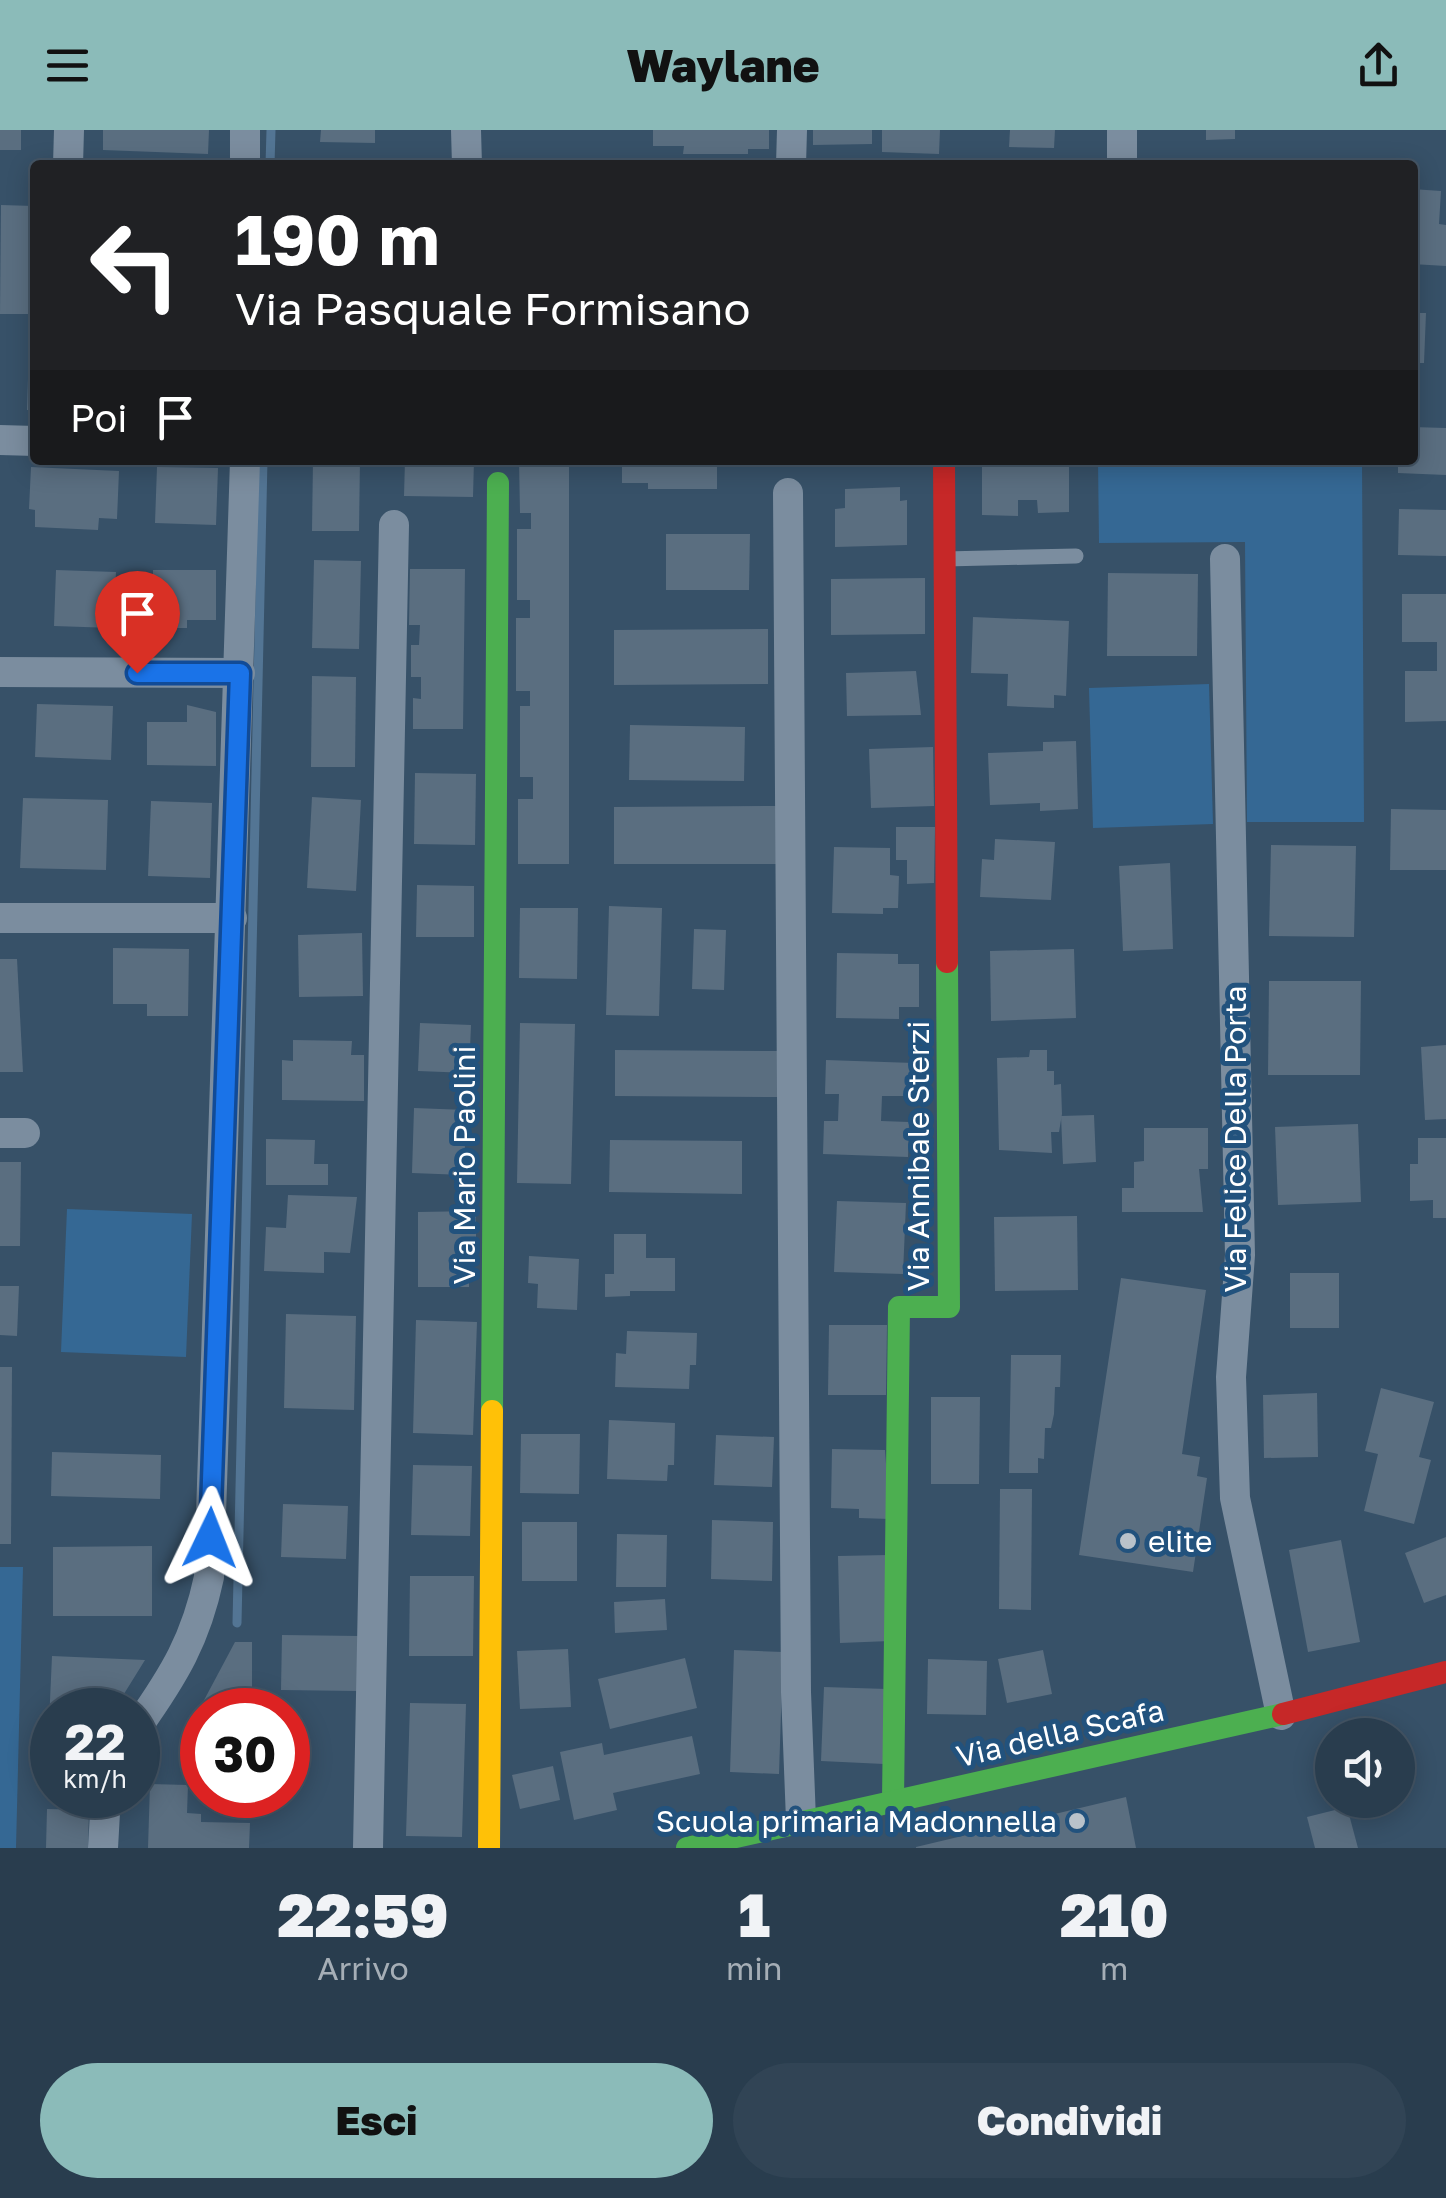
<!DOCTYPE html>
<html lang="it">
<head>
<meta charset="utf-8">
<style>
	body { margin:0; font-family:"Golos Text",sans-serif; background:#314455; color:#f1f3f6; height:100vh; display:flex; flex-direction:column; font-size:38px; white-space:nowrap }
	* { box-sizing:border-box; margin:0 }
	p { font-size:32px; color:#a5aeb6 }
	.icon { flex:none; width:55px; height:55px; fill:none; stroke:currentColor; stroke-width:2; stroke-linecap:round; stroke-linejoin:round }
	.map { position:relative; height:1718px; overflow:hidden }
	.panel { display:flex; flex-direction:column; background:#293d4e; flex:1 }
	.panel>* { flex:none }
	.banner { position:absolute; left:30px; top:30px; width:1388px; height:305px; border-radius:10px; box-shadow:0 5px 25px #0003,0 0 0 2px #455666; background:#202124; color:#fff; overflow:hidden }
	.controls { position:absolute; left:1315px; top:1588px; display:grid; gap:20px }
	.controls a { display:grid; place-items:center; width:100px; height:100px; border-radius:50%; background:#293d4e; box-shadow:0 5px 25px #0003,0 0 0 2px #455666; font-size:50px }
	.speed { position:absolute; left:30px; top:1558px; display:flex; gap:20px; font-size:50px; font-weight:700; text-align:center }
	.speed>* { display:grid; place-content:center; width:130px; height:130px; border-radius:50%; background:#293d4e; box-shadow:0 5px 25px #0003,0 0 0 2px #455666; line-height:1 }
	.speed small { font-size:25px; font-weight:400 }
	.speed .limit { border:15px solid #d22; background:#fff; color:#111 }
	.pin { position:absolute; display:grid; place-items:center; width:85px; height:85px; color:#fff; margin:-102px -42px; border-radius:50% 50% 50% 0; rotate:-45deg; box-shadow:0 0 10px #0007 }
	.pin .icon { rotate:45deg }
	.me { position:absolute; width:110px; margin:-55px; rotate:2deg; stroke-linejoin:round; filter:drop-shadow(0 0 8px #0008) }
	.turn { display:flex; align-items:center; gap:35px; height:210px; padding:0 40px; font-size:45px }
	.turn .icon { width:130px; height:130px; stroke-width:2.5 }
	.turn b { display:block; font-size:70px; line-height:85px }
	.then { display:flex; align-items:center; height:95px; padding:0 40px; background:#0003; gap:20px; font-size:38px }
	.eta { display:flex; justify-content:space-evenly; align-items:center; height:170px; text-align:center }
	.eta b { font-size:60px; font-weight:800; line-height:70px }
	.primary-button { display:flex; gap:20px; margin-top:auto; padding:20px 40px }
	.primary-button a { flex:1; height:115px; border-radius:60px; background:#8bbbb9; color:#111; font-size:40px; font-weight:800; line-height:115px; text-align:center }
	.primary-button a+a { background:#314455; color:#f1f3f6 }
	header { display:flex; justify-content:space-between; align-items:center; height:130px; padding:0 40px; background:#8bbbb9; color:#111; font-size:45px; font-weight:800 }
	.map>svg:first-child { display:block }
	.green { fill:#356894 }
	.lines { fill:none; stroke-linecap:round; stroke-linejoin:round }
	.stream { stroke:#537594; stroke-width:9 }
	.building { fill:#5a6e80 }
	.lane { stroke:#7b8d9f; stroke-width:15 }
	.street { stroke:#7b8d9f; stroke-width:30 }
	.fast { stroke:#4caf50; stroke-width:22 }
	.slow { stroke:#ffc107; stroke-width:22 }
	.jam { stroke:#c62828; stroke-width:22 }
	.route-casing { stroke:#114b97; stroke-width:25 }
	.route { stroke:#1a73e8; stroke-width:18 }
	.poi-dot { fill:#b9c2ca; stroke:#22527d; stroke-width:4 }
	.labels { text-anchor:middle; dominant-baseline:central; stroke-width:10; stroke-linejoin:round; paint-order:stroke }
	.street-label { font-size:30px; fill:#fff; stroke:#22527d }
	.poi-label { font-size:30px; fill:#fff; stroke:#22527d; text-anchor:start }
</style>
</head>
<body>
<header><svg class="icon" aria-label="menu" viewBox="0 0 24 24"><path d="M4 6h16M4 12h16M4 18h16"/></svg>Waylane<svg class="icon" aria-label="share" viewBox="0 0 24 24"><path d="M12 15V3M7 8l5-5 5 5M5 13v7h14v-7"/></svg></header>
<div class="map">
<svg width="1446" height="1718" viewBox="0 0 1446 1718">
	<rect width="100%" height="100%" fill="#375168"/>
	<g class="green">
		<path d="M1098 330H1362L1364 692H1247L1245 412 1099 413Z"/>
		<path d="M1209 554 1213 694 1093 698 1089 558Z"/>
		<path d="M67 1079 192 1084 186 1227 61 1222Z"/>
		<path d="M0 1437H23L16 1718H0Z"/>
	</g>
	<g class="lines">
		<g class="stream">
			<path d="M270 35 271 0"/>
			<path d="M237 1493 263 330"/>
		</g>
	</g>
	<g class="building">
		<rect x="0" y="0" width="21" height="20"/>
		<path d="M103 0H209L208 24 103 20Z"/>
		<path d="M321 0H375V13L320 12Z"/>
		<path d="M653 0H769V19H748V24H683L684 16H653Z"/>
		<path d="M813 0H872V14L813 15Z"/>
		<path d="M882 0H940L939 24 882 22Z"/>
		<path d="M1010 0H1055L1054 18 1009 17Z"/>
		<path d="M1206 0H1235V9L1206 10Z"/>
		<path d="M1412 59 1441 61 1439 94 1446 95V136L1412 134Z"/>
		<path d="M1 75 34 76 32 184H0Z"/>
		<path d="M1412 183H1426L1424 233H1412Z"/>
		<path d="M29 216H35V280H27Z"/>
		<path d="M1412 297 1446 298V345L1398 343V330H1412Z"/>
		<path d="M313 330H360L359 401H312Z"/>
		<path d="M405 330H474L473 367 404 366Z"/>
		<path d="M519 330H569V734H518V669H533V647H520V576H530V561H516V488H530V470H517V399H531V383H520Z"/>
		<path d="M622 330H717V359H648V353H622Z"/>
		<path d="M1069 330V382L1038 383 1037 370H1018V386L982 385V332Z"/>
		<path d="M31 337 119 341 117 389 99 388 98 400 35 397V380L29 379Z"/>
		<path d="M157 337 218 338 216 395 155 393Z"/>
		<path d="M900 357V371L907 370V415L835 417V379L845 378V359Z"/>
		<path d="M1399 379 1446 380V426L1398 425Z"/>
		<path d="M666 404H750L749 460H666Z"/>
		<path d="M314 430 361 431 359 519 312 518Z"/>
		<path d="M410 439H465L463 599H413V568L421 569V547H411V515H419L420 495H409Z"/>
		<path d="M56 440 116 442 113 498 54 496Z"/>
		<path d="M153 440H216V490H187V498H153Z"/>
		<path d="M1108 443 1198 444 1197 526H1107Z"/>
		<path d="M925 448V504L831 505V449Z"/>
		<path d="M1402 464H1446V591L1405 592V541H1437V512H1402Z"/>
		<path d="M973 487 1069 491 1066 566 1054 565V578L1007 576 1008 544 971 543Z"/>
		<path d="M768 499V554L614 555V500Z"/>
		<path d="M916 541 921 585 847 586 846 543Z"/>
		<path d="M312 546 356 547 355 637H311Z"/>
		<path d="M37 574 113 576 111 630 35 627Z"/>
		<path d="M187 575 216 582V636L147 635V592H187Z"/>
		<path d="M630 595 745 597 744 651 629 650Z"/>
		<path d="M1076 611 1078 679 1040 681V673L990 675 988 623 1043 621V612Z"/>
		<path d="M933 617 934 676 871 678 869 619Z"/>
		<path d="M415 643 476 644 475 715 414 714Z"/>
		<path d="M312 667 361 670 356 761 307 758Z"/>
		<path d="M23 668 108 670 106 740 20 738Z"/>
		<path d="M151 671 212 673 210 748 148 746Z"/>
		<path d="M782 676V734H614V677Z"/>
		<path d="M1391 679 1446 680V740H1390Z"/>
		<path d="M896 697H935L934 753 907 754V730H896Z"/>
		<path d="M995 709 1055 712 1051 770 980 767 982 729 994 730Z"/>
		<path d="M1271 715 1356 716 1354 807 1269 806Z"/>
		<path d="M834 717 890 718V745L899 746 898 778H883V784L832 783Z"/>
		<path d="M1170 733 1173 819 1123 821 1119 736Z"/>
		<path d="M417 755 474 756V807H416Z"/>
		<path d="M609 776 662 778 659 886 606 885Z"/>
		<path d="M520 778H578L577 849 519 848Z"/>
		<path d="M694 799 726 800 724 860 692 859Z"/>
		<path d="M362 803 363 866 299 867 298 805Z"/>
		<path d="M113 818 189 819 188 886H147V874H113Z"/>
		<path d="M1074 819 1076 888 991 891 990 821Z"/>
		<path d="M837 823 898 824V834H919V877H899V889L836 888Z"/>
		<path d="M0 829H17L23 942H0Z"/>
		<path d="M1269 851H1361L1360 945H1268Z"/>
		<path d="M420 893 471 895 469 943 418 941Z"/>
		<path d="M520 893 575 894 571 1054 517 1053Z"/>
		<path d="M293 910 352 911 351 925H364V971L282 970V930L293 931Z"/>
		<path d="M1446 915V989L1425 990 1421 917Z"/>
		<path d="M615 920 779 921V967L615 966Z"/>
		<path d="M1030 920H1047V941H1054V955L1061 954 1062 984 1059 1002H1051L1052 1023 999 1020 997 928 1029 927Z"/>
		<path d="M826 930 914 933 913 966H882L881 991 909 992 908 1027 823 1024 824 991H838L839 964H825Z"/>
		<path d="M414 978 466 980 464 1045 412 1043Z"/>
		<path d="M1094 985 1096 1032 1063 1034 1061 986Z"/>
		<path d="M1358 994 1361 1072 1278 1075 1275 997Z"/>
		<path d="M1144 998H1208V1039H1199L1203 1082H1122V1058H1134V1032L1144 1031Z"/>
		<path d="M1418 1008H1446V1088H1433V1070L1410 1071V1034H1418Z"/>
		<path d="M266 1009 315 1010 314 1034H328V1055H266Z"/>
		<path d="M610 1010 742 1011V1064L609 1062Z"/>
		<path d="M0 1032H21L20 1116H0Z"/>
		<path d="M288 1065 357 1067 350 1123 324 1122V1143L264 1141 266 1097 286 1098Z"/>
		<path d="M837 1071 906 1073 903 1144 834 1142Z"/>
		<path d="M476 1081V1124H469V1157H418V1082Z"/>
		<path d="M1077 1086 1078 1160 995 1161 994 1087Z"/>
		<path d="M614 1104H646V1128H675V1161H630V1166L605 1167V1144H614Z"/>
		<path d="M529 1126 579 1129 577 1180 537 1178 538 1154 528 1153Z"/>
		<rect x="1290" y="1143" width="49" height="55"/>
		<path d="M1121 1148 1206 1160 1182 1324 1200 1327 1197 1346 1207 1348 1193 1442 1079 1425Z"/>
		<path d="M0 1156H19L17 1206 0 1205Z"/>
		<path d="M286 1184 356 1186 354 1280 284 1278Z"/>
		<path d="M416 1190 477 1192 473 1305 413 1303Z"/>
		<path d="M829 1195H887L886 1265H828Z"/>
		<path d="M627 1201 697 1203 696 1235H690L689 1259 615 1257 616 1223 626 1224Z"/>
		<path d="M1011 1225H1061L1060 1257H1055L1054 1284 1051 1298H1045L1044 1329 1038 1328V1343H1009Z"/>
		<path d="M0 1237H12L11 1414H0Z"/>
		<path d="M1381 1258 1434 1272 1419 1327 1431 1330 1414 1394 1364 1381 1378 1324 1365 1321Z"/>
		<path d="M1317 1263 1318 1327 1264 1328 1263 1265Z"/>
		<path d="M931 1267H980L979 1354H931Z"/>
		<path d="M609 1290 675 1293 674 1335H668L667 1351 607 1349Z"/>
		<path d="M521 1304H580L579 1364 520 1363Z"/>
		<path d="M716 1305 774 1307 772 1357 714 1355Z"/>
		<path d="M832 1319 885 1320 890 1389 859 1388V1379L831 1378Z"/>
		<path d="M52 1322 161 1325 160 1369 51 1366Z"/>
		<path d="M413 1335 472 1336 470 1406 411 1405Z"/>
		<path d="M1000 1359H1032L1031 1480 999 1479Z"/>
		<path d="M283 1374 348 1376 346 1429 281 1427Z"/>
		<path d="M712 1390 773 1392 772 1451 711 1449Z"/>
		<rect x="522" y="1392" width="55" height="59"/>
		<path d="M617 1404 667 1405 666 1457H616Z"/>
		<path d="M1446 1407V1465L1424 1473 1405 1423Z"/>
		<path d="M1341 1410 1360 1512 1308 1522 1289 1420Z"/>
		<path d="M152 1416V1486H53V1417Z"/>
		<path d="M888 1425 890 1511 840 1513 838 1426Z"/>
		<path d="M410 1446H474L473 1526H409Z"/>
		<path d="M665 1469 667 1500 615 1503 614 1472Z"/>
		<path d="M282 1505 359 1506 358 1561 281 1560Z"/>
		<path d="M235 1512H252V1580H202V1603L186 1604Z"/>
		<path d="M568 1519 571 1577 520 1579 517 1521Z"/>
		<path d="M734 1520 783 1522 779 1644 730 1642Z"/>
		<path d="M1043 1520 1052 1564 1007 1573 998 1529Z"/>
		<path d="M52 1526 145 1530 114 1580H52V1638L47 1637Z"/>
		<path d="M685 1528 697 1578 610 1599 598 1549Z"/>
		<path d="M928 1529 987 1531 986 1585 927 1584Z"/>
		<path d="M824 1557 887 1559 884 1634 821 1631Z"/>
		<path d="M410 1573 466 1574 462 1707 406 1706Z"/>
		<path d="M692 1606 700 1644 613 1663 617 1680 574 1690 560 1622 602 1613 604 1625Z"/>
		<path d="M553 1636 560 1670 520 1679 512 1645Z"/>
		<path d="M150 1654 188 1655 187 1683 201 1684V1692L250 1693 249 1718H148Z"/>
		<path d="M1126 1667 1136 1718H916V1717Z"/>
		<path d="M1347 1677 1358 1718H1315L1307 1687Z"/>
		<path d="M47 1679 89 1680 88 1718H46Z"/>
	</g>
	<g class="lines">
		<path class="lane" d="M945 429 1076 426"/>
		<g class="street">
			<path d="M466 0 467 35"/>
			<path d="M1122 0V35"/>
			<path d="M68 35 69 0"/>
			<path d="M245 35V0"/>
			<path d="M791 35 792 0"/>
			<path d="M0 310 35 311"/>
			<path d="M788 363 796 1562 801 1690"/>
			<path d="M1225 429 1240 1125 1231 1247 1235 1368 1281 1585"/>
			<path d="M0 542 240 543"/>
			<path d="M0 788H232"/>
			<path d="M0 1003H25"/>
			<path d="M138 1596C174 1545 196 1509 209 1447L245 330"/>
			<path d="M103 1718 106 1665"/>
			<path d="M368 1718 394 395"/>
		</g>
		<g class="fast">
			<path d="M492 1281 498 353"/>
			<path d="M893 1671 899 1177H949L947 832"/>
			<path d="M687 1718 1283 1584"/>
		</g>
		<path class="slow" d="M489 1718 492 1281"/>
		<g class="jam">
			<path d="M944 330 947 832"/>
			<path d="M1283 1584 1446 1542"/>
		</g>
	</g>
	<g class="lines">
		<defs>
			<path id="route" d="M137 543H240L210 1408"/>
		</defs>
		<use href="#route" class="route-casing"/>
		<use href="#route" class="route"/>
	</g>
	<g class="poi-dot">
		<circle cx="1128" cy="1411" r="10"/>
		<circle cx="1077" cy="1691" r="10"/>
	</g>
	<g class="labels">
		<g class="street-label">
			<text transform="translate(1235 1009) rotate(-90)">Via Felice Della Porta</text>
			<text transform="translate(918 1026) rotate(-90)">Via Annibale Sterzi</text>
			<text transform="translate(464 1035) rotate(-90)">Via Mario Paolini</text>
			<text transform="translate(1060 1603) rotate(-13)">Via della Scafa</text>
		</g>
		<g class="poi-label">
			<text x="1148" y="1411">elite</text>
			<text x="1057" y="1691" text-anchor="end">Scuola primaria Madonnella</text>
		</g>
	</g>
</svg>
<div class="controls">
<a><svg class="icon" aria-label="sound" viewBox="0 0 24 24"><path d="M4 9h4l5-4v14l-5-4H4zM17 9q2 3 0 6"/></svg></a>
</div>
<div class="speed"><div>22<small>km/h</small></div><div class="limit">30</div></div>
<div class="pin" style="left:137px;top:543px;background:#d93025"><svg class="icon" aria-label="arrive" viewBox="0 0 24 24"><path d="M6 21V4h12l-3 4 3 4H6"/></svg></div>
<svg class="me" style="left:210px;top:1408px" viewBox="-20 -20 40 40"><path d="M0-17L14 15 0 8-14 15z" fill="#1a73e8" stroke="#fff" stroke-width="4"/></svg>
<div class="banner">
<div class="turn"><svg class="icon" aria-label="left" viewBox="0 0 24 24"><path d="M17 20v-9H6M10 6l-5 5 5 5"/></svg><div><b>190 m</b>Via Pasquale Formisano</div></div>
<div class="then">Poi<svg class="icon" aria-label="arrive" viewBox="0 0 24 24"><path d="M6 21V4h12l-3 4 3 4H6"/></svg></div>
</div>
</div>
<section class="panel">
<div class="eta">
<div><b>22:59</b><p>Arrivo</p></div>
<div><b>1</b><p>min</p></div>
<div><b>210</b><p>m</p></div>
</div>
<div class="primary-button"><a>Esci</a><a>Condividi</a></div>
</section>
</body>
</html>
